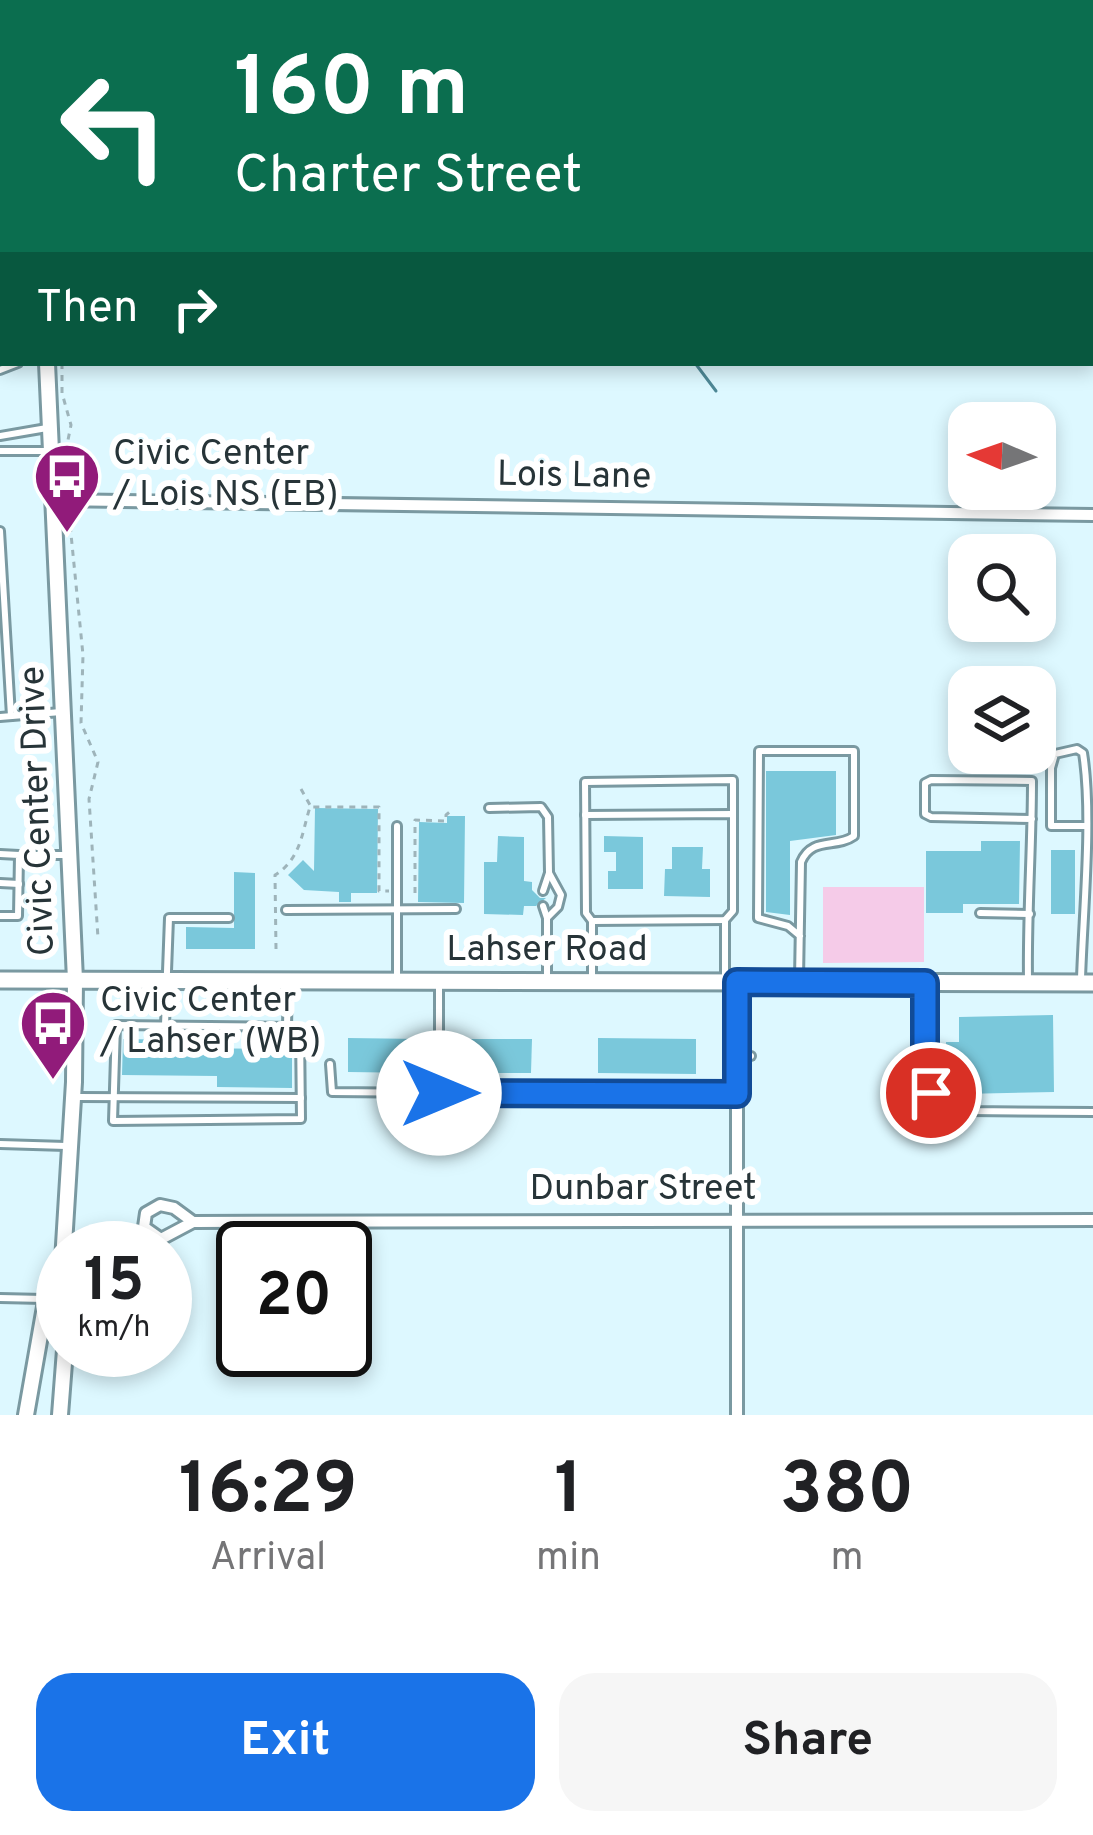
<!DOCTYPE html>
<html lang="en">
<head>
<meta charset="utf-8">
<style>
	body { margin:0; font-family:Overpass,sans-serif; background:#f6f6f6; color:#202124; height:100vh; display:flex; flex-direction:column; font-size:45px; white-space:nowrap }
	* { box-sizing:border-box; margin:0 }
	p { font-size:39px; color:#757577 }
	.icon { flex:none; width:66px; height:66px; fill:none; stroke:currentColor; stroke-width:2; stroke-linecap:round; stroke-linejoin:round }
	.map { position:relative; height:1415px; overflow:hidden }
	.side { display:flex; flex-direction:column; background:#fff; flex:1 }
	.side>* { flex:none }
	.hud { position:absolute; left:0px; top:0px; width:1095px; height:366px; box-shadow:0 6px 18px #0003; background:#0b6e4f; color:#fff; overflow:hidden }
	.needle { width:78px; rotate:272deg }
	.fabs { position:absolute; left:948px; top:402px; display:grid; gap:24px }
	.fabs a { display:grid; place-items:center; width:108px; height:108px; border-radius:24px; background:#fff; box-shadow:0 6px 18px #0003; font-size:60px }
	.speed { position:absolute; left:36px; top:1221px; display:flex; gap:24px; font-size:60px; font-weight:700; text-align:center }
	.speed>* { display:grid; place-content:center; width:156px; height:156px; border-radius:50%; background:#fff; box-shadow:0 6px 18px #0003; line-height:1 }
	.speed small { font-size:30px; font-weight:400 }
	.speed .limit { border:6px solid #111; border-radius:18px; background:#fff; color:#111 }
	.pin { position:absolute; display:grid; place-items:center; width:102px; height:102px; color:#fff; margin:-51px; border:6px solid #fff; border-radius:50%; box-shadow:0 3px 12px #0007 }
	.me { position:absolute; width:132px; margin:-66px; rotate:90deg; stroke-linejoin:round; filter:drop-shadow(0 0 9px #0008) }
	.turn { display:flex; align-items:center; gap:42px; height:252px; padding:0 36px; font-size:54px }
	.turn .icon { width:156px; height:156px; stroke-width:2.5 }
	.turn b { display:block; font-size:84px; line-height:102px }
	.then { display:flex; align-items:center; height:114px; padding:0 36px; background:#0003; gap:24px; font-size:45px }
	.eta { display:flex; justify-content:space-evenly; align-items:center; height:204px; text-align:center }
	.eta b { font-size:72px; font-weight:700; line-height:84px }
	.action { display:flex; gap:24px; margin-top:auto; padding:24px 36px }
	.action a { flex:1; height:138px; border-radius:36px; background:#1a73e8; color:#fff; font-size:48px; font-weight:700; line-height:138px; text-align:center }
	.action a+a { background:#f6f6f6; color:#202124 }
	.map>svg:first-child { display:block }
	.green { fill:#f5cbe8 }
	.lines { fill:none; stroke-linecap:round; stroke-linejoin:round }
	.stream { stroke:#4e8896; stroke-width:3 }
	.building { fill:#7ac8db }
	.service-casing { stroke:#7a99a1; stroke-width:12 }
	.minor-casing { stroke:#7a99a1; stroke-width:16 }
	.tertiary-casing { stroke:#7a99a1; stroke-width:20 }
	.secondary-casing { stroke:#7a99a1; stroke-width:21 }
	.path { stroke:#9eb4ba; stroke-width:3; stroke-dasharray:6 6; stroke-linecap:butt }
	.service { stroke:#fff; stroke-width:6 }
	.minor { stroke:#fff; stroke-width:10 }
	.tertiary { stroke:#fff; stroke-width:14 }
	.secondary { stroke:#fff; stroke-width:15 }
	.route-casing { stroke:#114b97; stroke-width:30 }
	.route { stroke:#1a73e8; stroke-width:21 }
	.labels { text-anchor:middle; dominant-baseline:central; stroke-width:12; stroke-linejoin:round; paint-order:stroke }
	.poi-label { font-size:36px; fill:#273438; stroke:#fff; text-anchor:start }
	.street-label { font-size:36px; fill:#273438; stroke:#fff }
</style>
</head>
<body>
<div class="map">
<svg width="1093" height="1415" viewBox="0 0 1093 1415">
	<rect width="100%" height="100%" fill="#ddf8ff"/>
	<path class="green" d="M823 887H924V962L823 963Z"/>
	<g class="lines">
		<g class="stream">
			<path d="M719 3V0"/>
			<path d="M695 363 716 391"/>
		</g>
	</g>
	<g class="building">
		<path d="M766 771H836V835L790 841V915L766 912Z"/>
		<path d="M315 808 378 809 377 893H351V902H339V892L304 890 288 875 303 860 314 871Z"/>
		<path d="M447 816H465L464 903 418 902 419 822 447 823Z"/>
		<path d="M498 836 524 837V881L532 882V890L540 898H546L536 906H524L523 915 484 914V862H497Z"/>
		<path d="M604 836 643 837V889H608V871H616V852H604Z"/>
		<path d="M981 841H1020L1019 904H963V913H926V851H981Z"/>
		<path d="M672 847H703L702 869H710V897L664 896 665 869H672Z"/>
		<rect x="1051" y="850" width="24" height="64"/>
		<path d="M234 872 255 873V949H186V927L234 928Z"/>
		<path d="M1053 1015 1054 1092 962 1094V1083H947L946 1042H959V1017Z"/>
		<path d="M348 1038 420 1039V1073L348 1072Z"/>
		<path d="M598 1038 696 1039V1074L598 1073Z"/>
		<path d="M123 1039 184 1040V1048L292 1049V1088L217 1087V1076L122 1075Z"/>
		<path d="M458 1039H532L531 1073H458Z"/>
	</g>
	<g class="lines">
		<defs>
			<g id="service">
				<path d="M69 0V3"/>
				<path d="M102 0V3"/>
				<path d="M288 0V3"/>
				<path d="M324 0V3"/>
				<path d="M371 3V0"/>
				<path d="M0 287V343"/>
				<path d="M0 370 18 363"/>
				<path d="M0 436 47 428"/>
				<path d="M0 451H50"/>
				<path d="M0 531 11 716"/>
				<path d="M0 717 61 712"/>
				<path d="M489 808 541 807 548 817 549 873 561 895 558 907 547 918V977"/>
				<path d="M585 815 733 814V911L725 920 592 921"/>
				<path d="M0 854 19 855 18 916H0"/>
				<path d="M19 855H70"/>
				<path d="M0 883 19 884"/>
				<path d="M543 891 549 873"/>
				<path d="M543 906 547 918"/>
				<path d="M286 910 456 909"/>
				<path d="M980 913 1030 914"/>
				<path d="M725 920V982"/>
				<path d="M397 977V826"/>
				<path d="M592 977V921L586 913 585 782 733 780V814"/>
				<path d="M799 979 801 862C812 836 836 849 854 836V751H759L758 918 788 926 800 936"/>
				<path d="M1028 979C1027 913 1032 847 1032 781L931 780 925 783V814L931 817 1032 819"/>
				<path d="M1081 979C1083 913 1093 816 1083 753L1077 749 1055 754 1051 768V826H1085"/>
				<path d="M439 984V1093L737 1094"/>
				<path d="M925 986V1091L968 1111 1093 1112"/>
				<path d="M116 1025 296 1027 300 1030 301 1119 113 1121Z"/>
				<path d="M165 1025 169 918H229"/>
				<path d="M287 1026 288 982"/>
				<path d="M737 1056H751"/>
				<path d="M330 1064 332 1092 439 1093"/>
				<path d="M77 1097 301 1098"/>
				<path d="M0 1144 66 1146"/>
				<path d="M0 1298 44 1299"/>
			</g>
			<g id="minor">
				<path d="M546 0V3"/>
				<path d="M907 0V3"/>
				<path d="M1092 100H1093"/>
				<path d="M55 500 1093 515"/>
				<path d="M193 1222 174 1208 160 1205 146 1213 144 1227 161 1239 193 1222 1093 1220"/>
				<path d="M737 1415V982"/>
			</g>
			<g id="tertiary">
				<path d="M29 0V3"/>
				<path d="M47 363 75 980 74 1082 63 1261"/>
				<path d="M26 1415 49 1284 62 1256"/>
				<path d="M60 1415 65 1350"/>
			</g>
			<path id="secondary" d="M0 980 1093 983"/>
		</defs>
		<use href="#service" class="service-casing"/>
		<use href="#minor" class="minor-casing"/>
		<use href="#tertiary" class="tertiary-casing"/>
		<use href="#secondary" class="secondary-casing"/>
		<g class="path">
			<path d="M49 0V3"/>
			<path d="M62 363V393L71 425 67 445 68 487"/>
			<path d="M69 514 83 655 81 723 98 762 89 799 98 938"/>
			<path d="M301 789 310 805"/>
			<path d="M415 893V820L446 821V815L452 810"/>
			<path d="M276 949 275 875C301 859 302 832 310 807H379V891H389"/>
		</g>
		<use href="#service" class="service"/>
		<use href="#minor" class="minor"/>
		<use href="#tertiary" class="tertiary"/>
		<use href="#secondary" class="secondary"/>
	</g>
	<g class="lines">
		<defs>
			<path id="route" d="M439 1093 737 1094V982L925 983V1091L931 1093"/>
		</defs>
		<use href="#route" class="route-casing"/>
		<use href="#route" class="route"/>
	</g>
	<defs>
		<symbol id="bus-pin" viewBox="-11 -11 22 30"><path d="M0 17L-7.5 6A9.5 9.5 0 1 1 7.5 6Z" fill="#911b7a" stroke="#fff"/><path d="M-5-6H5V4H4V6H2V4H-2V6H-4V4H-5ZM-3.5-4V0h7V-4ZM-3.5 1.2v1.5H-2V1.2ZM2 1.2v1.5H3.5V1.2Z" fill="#fff"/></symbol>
	</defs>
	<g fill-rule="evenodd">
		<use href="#bus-pin" x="29" y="438" width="76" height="104"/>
		<use href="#bus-pin" x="15" y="985" width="76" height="104"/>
	</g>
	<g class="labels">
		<g class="poi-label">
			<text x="113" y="455">Civic Center<tspan x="113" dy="41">/ Lois NS (EB)</tspan></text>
			<text x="100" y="1002">Civic Center<tspan x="100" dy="41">/ Lahser (WB)</tspan></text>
		</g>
		<g class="street-label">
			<text transform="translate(574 477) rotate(1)">Lois Lane</text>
			<text transform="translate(39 811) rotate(-92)">Civic Center Drive</text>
			<text x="547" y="951">Lahser Road</text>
			<text x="643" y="1190">Dunbar Street</text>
		</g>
	</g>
</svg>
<div class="fabs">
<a><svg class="needle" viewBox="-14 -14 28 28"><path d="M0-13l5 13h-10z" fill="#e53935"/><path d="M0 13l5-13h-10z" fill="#757577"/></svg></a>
<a><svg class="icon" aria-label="search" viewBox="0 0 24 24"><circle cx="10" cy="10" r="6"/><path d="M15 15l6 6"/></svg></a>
<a><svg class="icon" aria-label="layers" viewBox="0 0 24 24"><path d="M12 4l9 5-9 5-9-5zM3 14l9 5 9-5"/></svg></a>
</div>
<div class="speed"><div>15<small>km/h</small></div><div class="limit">20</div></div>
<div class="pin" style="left:931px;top:1093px;background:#d93025"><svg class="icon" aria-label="arrive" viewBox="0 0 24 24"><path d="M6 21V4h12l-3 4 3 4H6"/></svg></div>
<svg class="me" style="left:439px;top:1093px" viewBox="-20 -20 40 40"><circle r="19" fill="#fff"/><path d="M0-13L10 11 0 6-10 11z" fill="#1a73e8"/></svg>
<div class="hud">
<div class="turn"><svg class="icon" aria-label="left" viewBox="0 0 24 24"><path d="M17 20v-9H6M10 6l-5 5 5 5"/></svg><div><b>160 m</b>Charter Street</div></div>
<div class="then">Then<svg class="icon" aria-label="right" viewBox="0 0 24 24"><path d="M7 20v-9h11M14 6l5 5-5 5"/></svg></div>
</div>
</div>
<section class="side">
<div class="eta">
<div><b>16:29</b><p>Arrival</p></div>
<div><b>1</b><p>min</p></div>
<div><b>380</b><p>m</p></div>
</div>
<div class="action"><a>Exit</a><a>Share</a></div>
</section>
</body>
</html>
